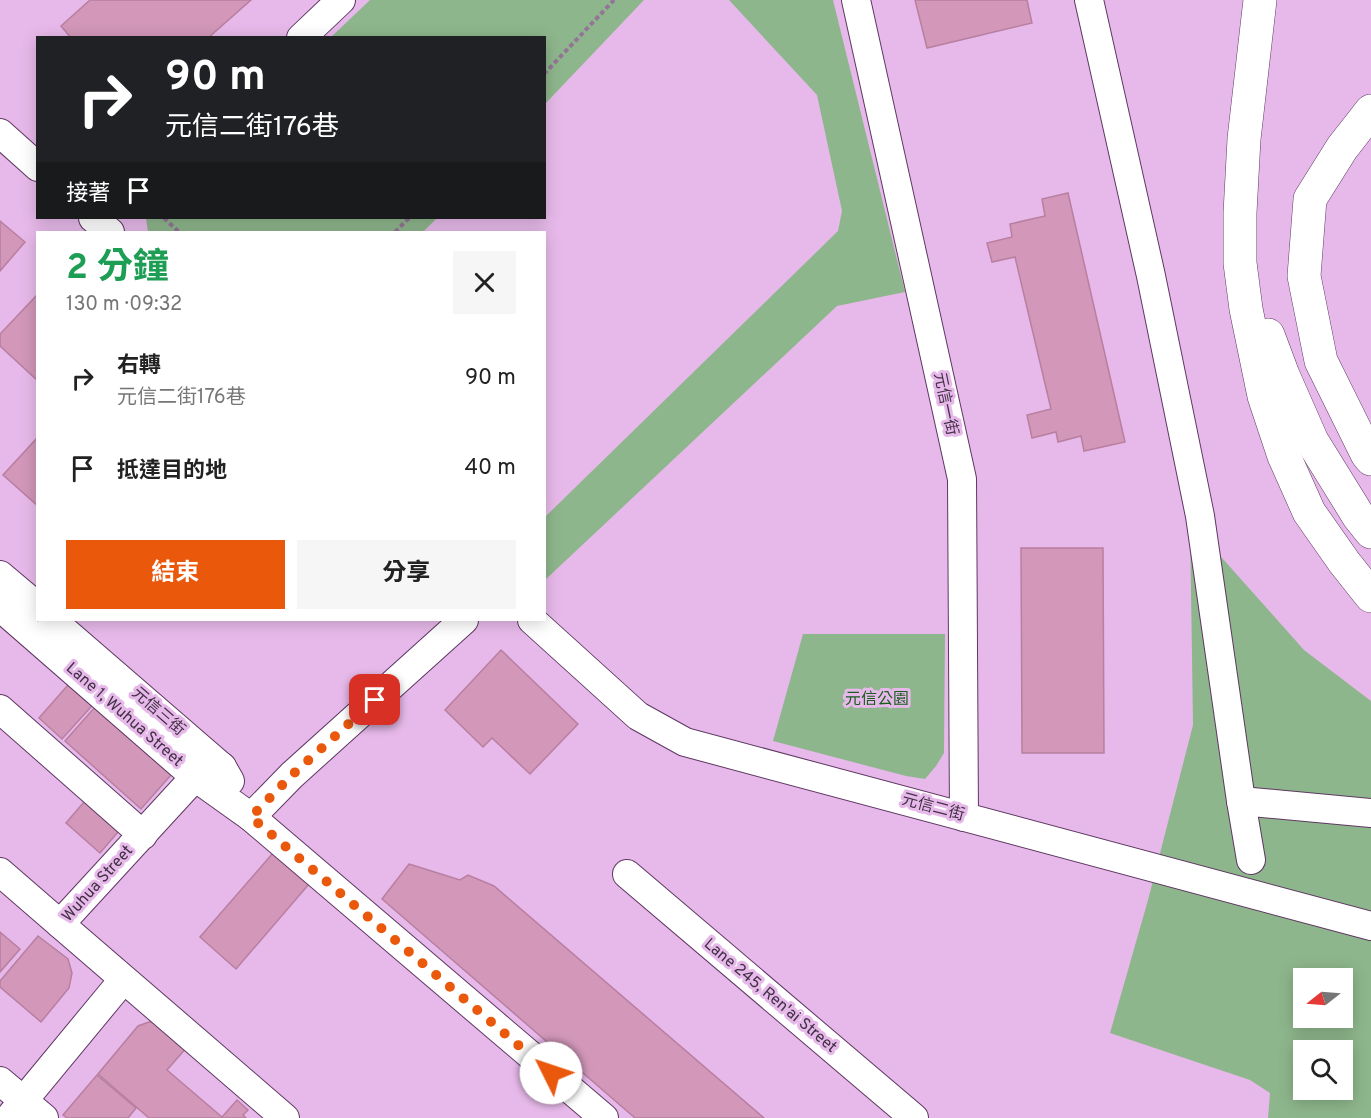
<!DOCTYPE html>
<html lang="zh-TW">
<head>
<meta charset="utf-8">
<style>
	body { margin:0; font-family:Overpass,"Noto Sans TC",sans-serif; background:#f6f6f6; color:#222; height:100vh; display:flex; flex-direction:column; font-size:22px; white-space:nowrap }
	* { box-sizing:border-box; margin:0 }
	p { font-size:20px; color:#767676 }
	.icon { flex:none; width:33px; height:33px; fill:none; stroke:currentColor; stroke-width:2; stroke-linecap:round; stroke-linejoin:round }
	.map { position:relative; flex:1; overflow:hidden }
	.drawer { position:absolute; left:36px; top:231px; width:510px; height:390px; display:flex; flex-direction:column; background:#fff; border-radius:0px; box-shadow:0 3px 15px #0003 }
	.drawer>* { flex:none }
	.banner { position:absolute; left:36px; top:36px; width:510px; height:183px; border-radius:0px; box-shadow:0 3px 15px #0003; background:#202124; color:#fff; overflow:hidden }
	.needle { width:39px; rotate:253deg }
	.buttons { position:absolute; left:1293px; top:968px; display:grid; gap:12px }
	.buttons a { display:grid; place-items:center; width:60px; height:60px; border-radius:0px; background:#fff; box-shadow:0 3px 15px #0003; font-size:30px }
	.pin { position:absolute; display:grid; place-items:center; width:51px; height:51px; color:#fff; margin:-26px; border-radius:12px; box-shadow:0 3px 9px #0006 }
	.me { position:absolute; width:66px; margin:-33px; rotate:311deg; stroke-linejoin:round; filter:drop-shadow(0 0 4px #0008) }
	.turn { display:flex; align-items:center; gap:21px; height:126px; padding:0 30px; font-size:27px }
	.turn .icon { width:78px; height:78px; stroke-width:2.5 }
	.turn b { display:block; font-size:42px; line-height:51px }
	.then { display:flex; align-items:center; height:57px; padding:0 30px; background:#0003; gap:12px; font-size:22px }
	.round { display:grid; place-items:center; flex:none; width:63px; height:63px; border-radius:0px; background:#f6f6f6 }
	.summary { display:flex; align-items:center; justify-content:space-between; height:102px; padding:0 30px }
	h1 { font-size:36px; font-weight:700; line-height:45px; color:#1e9e55 }
	.action { display:flex; gap:12px; margin-top:auto; padding:12px 30px }
	.action a { flex:1; height:69px; border-radius:0px; background:#ea580c; color:#fff; font-size:24px; font-weight:700; line-height:69px; text-align:center }
	.action a+a { background:#f6f6f6; color:#222 }
	ul { padding:0; list-style:none }
	li { display:flex; align-items:center; gap:18px; height:90px; padding:0 30px }
	li div { flex:1 }
	li b { display:block; font-size:22px }
	li em { font-style:normal }
	.map>svg:first-child { display:block }
	.green { fill:#8eb68c; fill-rule:evenodd }
	.building { fill:#d297b9; stroke:#b87fa0; stroke-width:1.5 }
	.lines { fill:none; stroke-linecap:round; stroke-linejoin:round }
	.minor-casing { stroke:#5e3862; stroke-width:30 }
	.highway-casing { stroke:#5e3862; stroke-width:34 }
	.path { stroke:#947497; stroke-width:4; stroke-dasharray:4.5 3; stroke-linecap:butt }
	.minor { stroke:#fff; stroke-width:28 }
	.highway { stroke:#fff; stroke-width:33 }
	.route { stroke:#ea580c; stroke-width:10; stroke-dasharray:0 18 }
	.labels { text-anchor:middle; dominant-baseline:central; stroke-width:6; stroke-linejoin:round; paint-order:stroke }
	.street-label { font-size:16px; fill:#423044; stroke:#e7b9ea }
	.park-label { font-size:16px; fill:#175e1b; stroke:#e7b9ea }
</style>
</head>
<body>
<div class="map">
<svg width="1371" height="1118" viewBox="0 0 1371 1118">
	<rect width="100%" height="100%" fill="#e7b9ea"/>
	<g class="green">
		<path d="M370 0H644L545 104 544 38 331 37Z"/>
		<path d="M729 0H833L905 292 837 306 545 580V515L546 516 838 231 842 211 817 95Z"/>
		<path d="M146 218H437L423 232H148Z"/>
		<path d="M1190 522 1304 650 1371 701V1118H1268L1270 1093 1250 1080 1110 1033 1148 900 1193 725ZM1304 978H1342V1017H1304ZM1304 1050H1342V1089H1304Z"/>
		<path d="M803 634H945L944 753 936 766 925 779 906 776 773 741Z"/>
	</g>
	<g class="building">
		<path d="M90 0H251L208 38H71L61 26Z"/>
		<path d="M915 0H1027L1032 23 927 48Z"/>
		<path d="M1068 193 1125 442 1084 451 1081 436 1058 442 1056 432 1032 438 1027 415 1051 409 1015 257 992 262 987 243 1012 237 1010 224 1045 216 1042 199Z"/>
		<path d="M0 221 25 242 0 271Z"/>
		<path d="M38 294V381L0 346V334Z"/>
		<path d="M38 437V506L3 475Z"/>
		<path d="M1021 548H1103L1104 753H1022Z"/>
		<path d="M501 650 578 724 530 774 492 738 483 747 445 710Z"/>
		<path d="M75 677 99 698 62 739 39 718Z"/>
		<path d="M95 707 171 775 141 809 65 741Z"/>
		<path d="M90 795 124 825 100 853 66 823Z"/>
		<path d="M273 853 309 884 236 969 200 937Z"/>
		<path d="M409 864 460 880 468 875 494 886 764 1118H635L382 899Z"/>
		<path d="M0 932 20 949 0 972Z"/>
		<path d="M38 936 68 959 72 973 69 988 41 1022 0 987V981Z"/>
		<path d="M149 1022H157L187 1047 167 1070 222 1117 237 1100 248 1110 243 1115 246 1118H149L98 1074 138 1026Z"/>
		<path d="M97 1075 136 1108 128 1118H67L63 1115Z"/>
	</g>
	<g class="lines">
		<defs>
			<g id="minor">
				<path d="M856 0 962 479 964 817"/>
				<path d="M1089 0 1151 276 1200 516 1241 801 1251 860"/>
				<path d="M301 38 341 0"/>
				<path d="M0 133 38 167"/>
				<path d="M93 218 110 232"/>
				<path d="M0 575 38 607"/>
				<path d="M0 607 195 777 251 817 604 1118"/>
				<path d="M52 620 222 767 230 781"/>
				<path d="M532 620 638 716 685 742 1371 926"/>
				<path d="M0 709 143 835"/>
				<path d="M222 767 195 777 60 924 285 1118"/>
				<path d="M1241 801 1371 813"/>
				<path d="M251 817 292 775 464 620"/>
				<path d="M0 872 60 924"/>
				<path d="M627 874 914 1118"/>
				<path d="M0 1081 44 1118"/>
				<path d="M9 1118 123 980"/>
			</g>
			<g id="highway">
				<path d="M1260 0 1244 139 1240 213V263L1246 309 1264 396 1284 456 1309 512 1344 562 1371 596"/>
				<path d="M1371 111 1342 148 1310 199 1304 276 1321 361 1367 454 1371 459"/>
				<path d="M1268 335 1283 375 1312 441 1359 517 1371 532"/>
			</g>
		</defs>
		<use href="#minor" class="minor-casing"/>
		<use href="#highway" class="highway-casing"/>
		<g class="path">
			<path d="M544 74 614 0"/>
			<path d="M164 218 179 232"/>
			<path d="M395 232 409 218"/>
		</g>
		<use href="#minor" class="minor"/>
		<use href="#highway" class="highway"/>
	</g>
	<g class="lines">
		<path class="route" d="M375 700 292 775 251 817 551 1073"/>
	</g>
	<g class="labels">
		<g class="street-label">
			<text transform="translate(945 404) rotate(78)">元信一街</text>
			<text transform="translate(158 712) rotate(41)">元信三街</text>
			<text transform="translate(124 715) rotate(41)">Lane 1, Wuhua Street</text>
			<text transform="translate(933 808) rotate(15)">元信二街</text>
			<text transform="translate(98 884) rotate(-48)">Wuhua Street</text>
			<text transform="translate(770 996) rotate(40)">Lane 245, Ren'ai Street</text>
		</g>
		<g class="park-label">
			<text x="877" y="700">元信公園</text>
		</g>
	</g>
</svg>
<div class="buttons">
<a><svg class="needle" viewBox="-14 -14 28 28"><path d="M0-13l5 13h-10z" fill="#e53935"/><path d="M0 13l5-13h-10z" fill="#767676"/></svg></a>
<a><svg class="icon" aria-label="search" viewBox="0 0 24 24"><circle cx="10" cy="10" r="6"/><path d="M15 15l6 6"/></svg></a>
</div>
<div class="pin" style="left:375px;top:700px;background:#d93025"><svg class="icon" aria-label="arrive" viewBox="0 0 24 24"><path d="M6 21V4h12l-3 4 3 4H6"/></svg></div>
<svg class="me" style="left:551px;top:1073px" viewBox="-20 -20 40 40"><circle r="19" fill="#fff"/><path d="M0-13L10 11 0 6-10 11z" fill="#ea580c"/></svg>
<div class="banner">
<div class="turn"><svg class="icon" aria-label="right" viewBox="0 0 24 24"><path d="M7 20v-9h11M14 6l5 5-5 5"/></svg><div><b>90 m</b>元信二街176巷</div></div>
<div class="then">接著<svg class="icon" aria-label="arrive" viewBox="0 0 24 24"><path d="M6 21V4h12l-3 4 3 4H6"/></svg></div>
</div>
<section class="drawer">
<div class="summary"><div><h1>2 分鐘</h1><p>130 m · 09:32</p></div><a class="round"><svg class="icon" aria-label="close" viewBox="0 0 24 24"><path d="M6 6l12 12M18 6L6 18"/></svg></a></div>
<ul>
<li><svg class="icon" aria-label="right" viewBox="0 0 24 24"><path d="M7 20v-9h11M14 6l5 5-5 5"/></svg><div><b>右轉</b><p>元信二街176巷</p></div><em>90 m</em></li>
<li><svg class="icon" aria-label="arrive" viewBox="0 0 24 24"><path d="M6 21V4h12l-3 4 3 4H6"/></svg><div><b>抵達目的地</b></div><em>40 m</em></li>
</ul>
<div class="action"><a>結束</a><a>分享</a></div>
</section>
</div>
</body>
</html>
